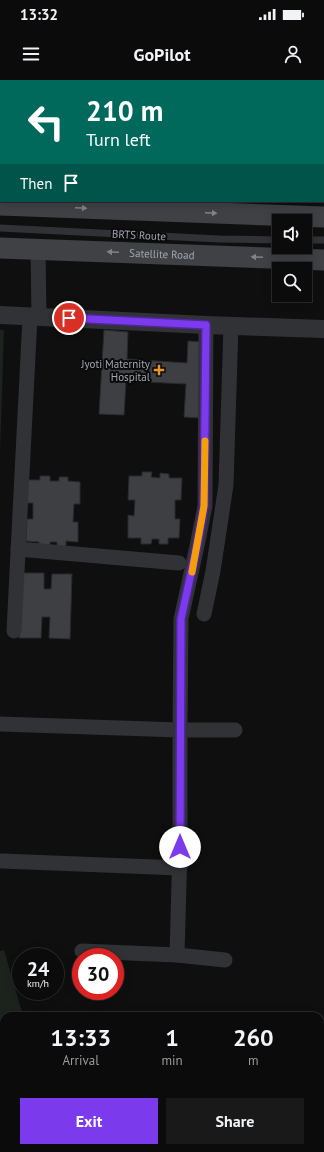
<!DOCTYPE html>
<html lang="en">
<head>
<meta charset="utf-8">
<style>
	body { margin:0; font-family:"PT Sans",sans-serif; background:#19191a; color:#f1f3f6; height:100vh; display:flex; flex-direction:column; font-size:15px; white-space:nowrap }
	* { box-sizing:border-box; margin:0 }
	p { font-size:13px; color:#9a9b9d }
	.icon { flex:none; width:22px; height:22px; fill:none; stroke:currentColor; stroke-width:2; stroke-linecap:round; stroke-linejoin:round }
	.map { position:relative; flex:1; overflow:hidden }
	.details { position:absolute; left:0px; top:932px; width:324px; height:140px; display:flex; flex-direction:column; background:#0b0b0c; border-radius:12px 12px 0 0; box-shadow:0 2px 10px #0003,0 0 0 1px #2b2b2d }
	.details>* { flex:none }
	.hud { position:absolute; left:0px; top:0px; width:324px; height:122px; box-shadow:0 2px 10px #0003,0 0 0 1px #2b2b2d; background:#00695c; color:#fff; overflow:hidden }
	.tools { position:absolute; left:272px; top:134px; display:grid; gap:8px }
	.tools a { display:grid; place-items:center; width:40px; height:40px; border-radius:0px; background:#0b0b0c; box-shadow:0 2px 10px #0003,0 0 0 1px #2b2b2d; font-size:20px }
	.speed { position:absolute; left:12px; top:868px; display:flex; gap:8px; font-size:20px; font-weight:700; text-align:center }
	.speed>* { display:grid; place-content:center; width:52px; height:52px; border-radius:50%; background:#0b0b0c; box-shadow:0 2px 10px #0003,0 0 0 1px #2b2b2d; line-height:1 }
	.speed small { font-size:10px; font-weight:400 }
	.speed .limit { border:6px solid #d22; background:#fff; color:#111 }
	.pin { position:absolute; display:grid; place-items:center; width:34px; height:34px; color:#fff; margin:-17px; border:2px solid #fff; border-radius:50%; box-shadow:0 1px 4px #0007 }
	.me { position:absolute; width:44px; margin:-22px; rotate:0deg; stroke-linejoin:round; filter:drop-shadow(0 0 3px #0008) }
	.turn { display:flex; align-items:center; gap:14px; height:84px; padding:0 20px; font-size:18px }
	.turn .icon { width:52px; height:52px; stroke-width:2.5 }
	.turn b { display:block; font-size:28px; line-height:34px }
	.then { display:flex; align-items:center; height:38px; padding:0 20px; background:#0003; gap:8px; font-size:15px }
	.eta { display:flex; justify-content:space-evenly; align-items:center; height:68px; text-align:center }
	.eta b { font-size:24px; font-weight:800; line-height:28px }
	.primary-button { display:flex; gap:8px; margin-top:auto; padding:8px 20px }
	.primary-button a { flex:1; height:46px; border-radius:0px; background:#7c3aed; color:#fff; font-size:16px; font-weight:800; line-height:46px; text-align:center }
	.primary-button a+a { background:#19191a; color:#f1f3f6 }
	.status { display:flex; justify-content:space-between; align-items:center; height:28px; padding:0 20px; background:#0b0b0c; direction:ltr }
	.status svg { height:11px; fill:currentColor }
	header { display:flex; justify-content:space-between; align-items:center; height:52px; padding:0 20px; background:#0b0b0c; font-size:18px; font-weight:800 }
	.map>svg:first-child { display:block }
	.green { fill:#1c231c }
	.building { fill:#3e3f43; stroke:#292a2c }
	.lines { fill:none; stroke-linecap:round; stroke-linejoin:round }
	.service { stroke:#303235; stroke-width:7 }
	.minor { stroke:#303235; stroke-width:15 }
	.tertiary { stroke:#303235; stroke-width:18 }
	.secondary { stroke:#3f4145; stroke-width:21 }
	.oneway { fill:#7f848b }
	.route-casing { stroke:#51269a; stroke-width:10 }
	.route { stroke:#7c3aed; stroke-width:7 }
	.slow { stroke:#f59e0b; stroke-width:7 }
	.poi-dot { fill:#e59532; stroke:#0a0a0b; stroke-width:1.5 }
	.labels { text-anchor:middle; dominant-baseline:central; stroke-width:4; stroke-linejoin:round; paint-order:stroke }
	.street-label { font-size:11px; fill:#a1a8b1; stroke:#0a0a0b }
	.poi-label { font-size:11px; fill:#a1a8b1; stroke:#0a0a0b; text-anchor:end }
</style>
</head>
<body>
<div class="status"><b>13:32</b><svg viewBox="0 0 49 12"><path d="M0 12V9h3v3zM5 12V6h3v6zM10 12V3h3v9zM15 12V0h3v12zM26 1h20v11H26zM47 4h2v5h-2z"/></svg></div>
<header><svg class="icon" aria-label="menu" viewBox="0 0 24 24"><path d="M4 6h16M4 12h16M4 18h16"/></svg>GoPilot<svg class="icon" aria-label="person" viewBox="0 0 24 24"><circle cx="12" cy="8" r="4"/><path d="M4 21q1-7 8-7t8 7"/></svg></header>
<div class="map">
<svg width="324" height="1072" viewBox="0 0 324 1072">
	<rect width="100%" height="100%" fill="#0f0f10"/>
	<g class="green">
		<path d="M0 250H4L0 373Z"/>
		<path d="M4 870 23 936H4V1068H62L63 1072H0V871Z"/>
	</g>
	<g class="building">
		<path d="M64 0H154L63 1Z"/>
		<rect x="0" y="21" width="1" height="63"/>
		<path d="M104 250 128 252 127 279 187 283 188 261 204 262 200 338 184 337 186 304 126 301 124 335 99 334Z"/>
		<path d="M142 392H152L151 397 160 398V393L169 394V398H182L181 420H175V439H180L179 458H168V464H159V459H152L151 464H141V458H128V435L134 436 135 420H128L129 396H142Z"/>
		<path d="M40 396H50V401H59V397H68V401L80 402V424H74L73 442H78V462L66 461V467H57V462H50V467H39V462L26 461 27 439H33V423H27V400H40Z"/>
		<path d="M20 493H44V509H51L52 494H72L70 559 49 558 50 537H42L41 558H19Z"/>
	</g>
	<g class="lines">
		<g class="service">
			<path d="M58 1V0"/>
			<path d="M164 1 165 0"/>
			<path d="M0 148 219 159 279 160"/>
			<path d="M305 160H324"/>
		</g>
		<g class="minor">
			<path d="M21 0 22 1"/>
			<path d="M38 169 39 237"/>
			<path d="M206 245 205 426 197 466 181 539 180 650H235"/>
			<path d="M18 469 179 483"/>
			<path d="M204 534 213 491 226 405 231 245"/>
			<path d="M14 551 30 237"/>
			<path d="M0 644 180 650V767L177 875 82 871"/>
			<path d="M2 781 180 788"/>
			<path d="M177 875 225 880"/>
			<path d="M208 1072V1068"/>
		</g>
		<g class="tertiary">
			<path d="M0 235 206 245 324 249"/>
			<path d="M320 1018 324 1017"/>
			<path d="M0 1027H4"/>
		</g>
		<g class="secondary">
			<path d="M0 125 324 137"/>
			<path id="s1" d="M0 168 324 180"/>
		</g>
	</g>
	<defs><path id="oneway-solid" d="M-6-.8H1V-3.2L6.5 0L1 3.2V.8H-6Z"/></defs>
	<g class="oneway">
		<use href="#oneway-solid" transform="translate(81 128) rotate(2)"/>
		<use href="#oneway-solid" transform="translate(211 133) rotate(2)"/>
		<use href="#oneway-solid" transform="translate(113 172) rotate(-178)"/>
		<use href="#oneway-solid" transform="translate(257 177) rotate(-178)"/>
	</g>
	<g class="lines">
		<defs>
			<path id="route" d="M69 238 206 245 204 426 197 466 181 539 180 767"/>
		</defs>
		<use href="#route" class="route-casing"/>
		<use href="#route" class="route"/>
		<path class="slow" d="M192 492 204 426 205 361"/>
	</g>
	<path class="poi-dot" d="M157 284h4v4h4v4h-4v4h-4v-4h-4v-4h4z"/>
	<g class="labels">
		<g class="street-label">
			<text transform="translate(139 155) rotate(3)">BRTS Route</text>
			<text stroke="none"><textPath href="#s1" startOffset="162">Satellite Road</textPath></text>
		</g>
		<g class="poi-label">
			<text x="150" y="284">Jyoti Maternity<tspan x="150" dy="13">Hospital</tspan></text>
		</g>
	</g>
</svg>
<div class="tools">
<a><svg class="icon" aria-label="sound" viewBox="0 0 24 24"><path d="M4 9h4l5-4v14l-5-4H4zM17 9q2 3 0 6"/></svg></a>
<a><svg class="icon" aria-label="search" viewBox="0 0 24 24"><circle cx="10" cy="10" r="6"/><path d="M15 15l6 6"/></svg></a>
</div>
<div class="speed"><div>24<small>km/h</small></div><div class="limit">30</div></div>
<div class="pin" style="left:69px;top:238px;background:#d93025"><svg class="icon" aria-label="arrive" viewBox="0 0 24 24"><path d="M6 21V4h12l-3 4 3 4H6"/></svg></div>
<svg class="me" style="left:180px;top:767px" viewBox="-20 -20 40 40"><circle r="19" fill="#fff"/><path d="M0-13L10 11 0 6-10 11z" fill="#7c3aed"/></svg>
<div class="hud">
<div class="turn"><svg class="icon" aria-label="left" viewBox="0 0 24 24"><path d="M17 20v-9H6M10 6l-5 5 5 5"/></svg><div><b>210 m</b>Turn left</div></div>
<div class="then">Then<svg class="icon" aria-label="arrive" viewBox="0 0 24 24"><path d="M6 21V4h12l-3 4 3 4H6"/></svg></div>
</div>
<section class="details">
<div class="eta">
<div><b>13:33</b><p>Arrival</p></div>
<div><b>1</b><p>min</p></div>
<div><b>260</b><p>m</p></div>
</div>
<div class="primary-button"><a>Exit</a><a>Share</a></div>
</section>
</div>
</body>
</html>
